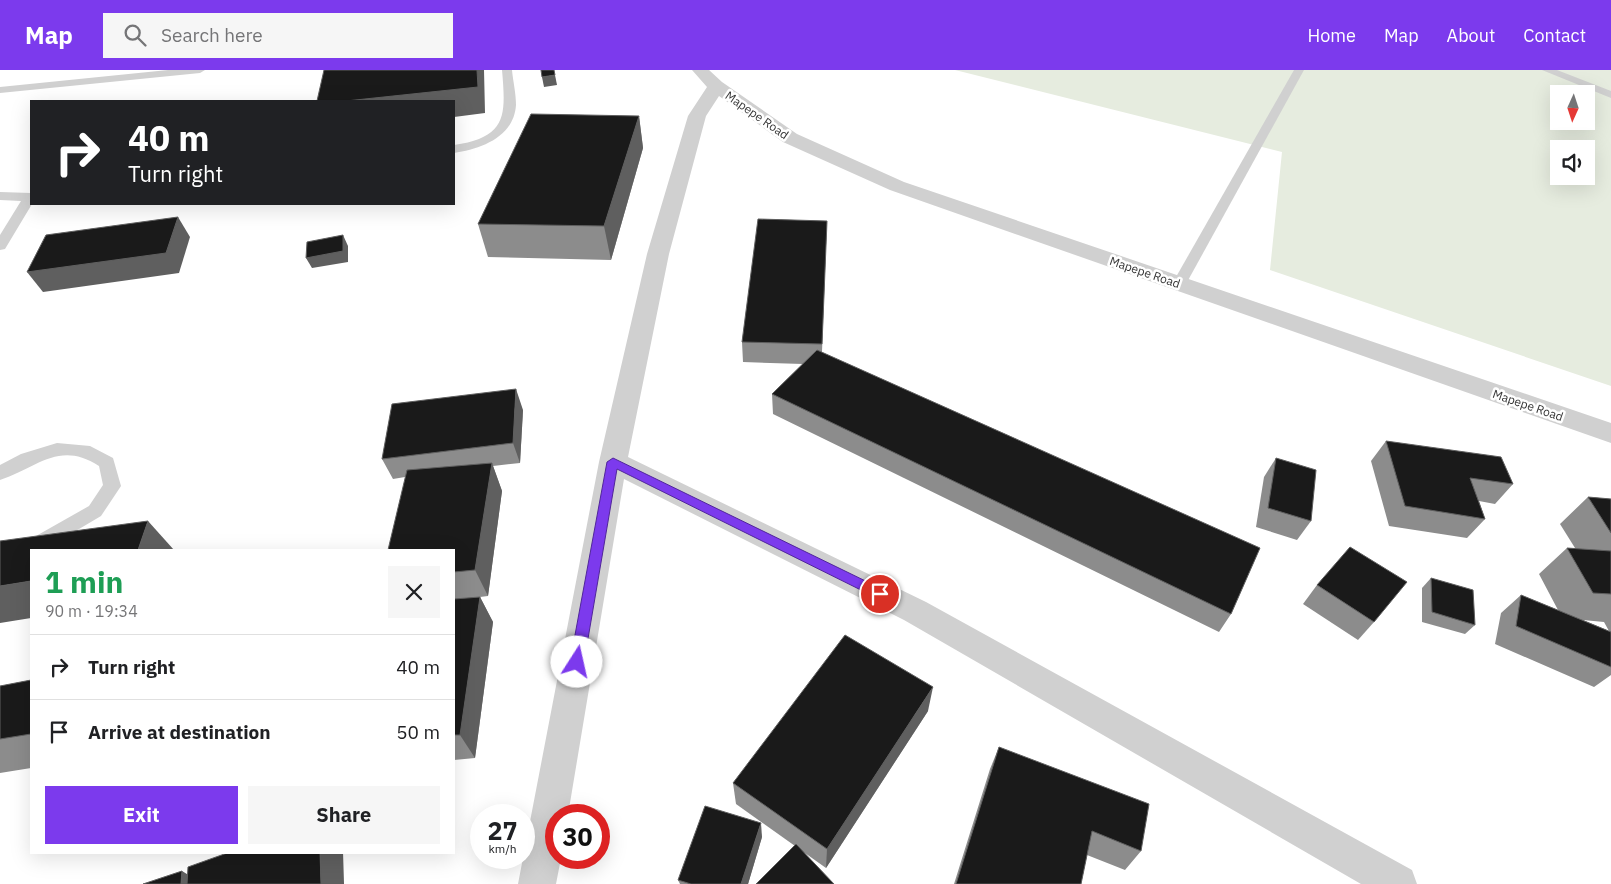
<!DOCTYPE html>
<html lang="en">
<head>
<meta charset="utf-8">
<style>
	body { margin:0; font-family:"IBM Plex Sans",sans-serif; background:#f6f6f6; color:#202124; height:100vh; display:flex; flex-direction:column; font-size:19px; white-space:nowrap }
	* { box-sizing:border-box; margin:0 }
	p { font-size:16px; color:#757577 }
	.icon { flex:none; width:28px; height:28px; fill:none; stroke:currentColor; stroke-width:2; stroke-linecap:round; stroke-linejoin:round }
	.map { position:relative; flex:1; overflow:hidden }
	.sheet { position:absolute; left:30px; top:479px; width:425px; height:305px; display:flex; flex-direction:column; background:#fff; border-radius:0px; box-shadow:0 5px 20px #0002 }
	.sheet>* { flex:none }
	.top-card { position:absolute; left:30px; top:30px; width:425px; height:105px; border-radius:0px; box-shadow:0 5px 20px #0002; background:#202124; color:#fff; overflow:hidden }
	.needle { width:32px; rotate:183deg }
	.buttons { position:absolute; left:1550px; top:15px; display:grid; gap:10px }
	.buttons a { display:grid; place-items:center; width:45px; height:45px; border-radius:0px; background:#fff; box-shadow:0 5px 20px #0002; font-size:25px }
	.speed { position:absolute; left:470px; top:734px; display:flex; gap:10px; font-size:25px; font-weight:700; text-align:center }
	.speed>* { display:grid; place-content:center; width:65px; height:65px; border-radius:50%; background:#fff; box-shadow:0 5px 20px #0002; line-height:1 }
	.speed small { font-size:12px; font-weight:400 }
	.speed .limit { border:8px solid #d22; background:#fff; color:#111 }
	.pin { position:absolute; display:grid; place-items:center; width:42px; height:42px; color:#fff; margin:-21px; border:2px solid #fff; border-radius:50%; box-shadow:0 1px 5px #0007 }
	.me { position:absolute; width:55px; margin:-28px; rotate:10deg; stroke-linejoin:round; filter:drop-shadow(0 0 4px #0008) }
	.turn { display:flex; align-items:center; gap:18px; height:105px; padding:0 15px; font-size:22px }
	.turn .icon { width:65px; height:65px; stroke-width:2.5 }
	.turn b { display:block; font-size:35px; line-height:42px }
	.round { display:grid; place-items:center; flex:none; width:52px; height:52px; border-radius:0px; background:#f6f6f6 }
	.summary { display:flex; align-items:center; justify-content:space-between; height:85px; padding:0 15px }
	h1 { font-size:30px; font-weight:700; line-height:38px; color:#1e9e55 }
	.cta { display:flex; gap:10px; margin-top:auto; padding:10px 15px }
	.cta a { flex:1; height:58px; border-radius:0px; background:#7c3aed; color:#fff; font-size:20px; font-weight:700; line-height:58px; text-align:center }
	.cta a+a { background:#f6f6f6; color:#202124 }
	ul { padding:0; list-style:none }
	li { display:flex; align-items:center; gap:15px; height:65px; padding:0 15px; border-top:1px solid #e0e0e0 }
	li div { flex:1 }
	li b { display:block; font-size:19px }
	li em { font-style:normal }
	header { display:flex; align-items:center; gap:30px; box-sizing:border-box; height:70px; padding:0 25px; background:#7c3aed; color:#fff }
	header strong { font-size:24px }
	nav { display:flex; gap:28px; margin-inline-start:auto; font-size:18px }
	.search { width:350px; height:45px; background:#f6f6f6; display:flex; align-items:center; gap:12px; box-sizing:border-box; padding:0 18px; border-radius:0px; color:#757577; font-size:19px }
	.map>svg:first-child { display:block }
	.green { fill:#e6ecdf; fill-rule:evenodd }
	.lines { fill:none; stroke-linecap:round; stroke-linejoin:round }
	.lane { fill:#d0d0d0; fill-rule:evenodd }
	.street { fill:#d0d0d0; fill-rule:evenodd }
	.wall { fill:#8c8c8c; fill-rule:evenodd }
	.shaded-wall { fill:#5f5f5f }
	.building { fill:#1a1a1a; stroke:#5f5f5f }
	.route { fill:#7c3aed; stroke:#51269a }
	.labels { text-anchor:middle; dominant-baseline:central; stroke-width:5; stroke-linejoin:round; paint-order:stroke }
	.far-street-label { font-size:12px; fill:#333; stroke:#fff }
</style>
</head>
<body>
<header>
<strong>Map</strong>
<div class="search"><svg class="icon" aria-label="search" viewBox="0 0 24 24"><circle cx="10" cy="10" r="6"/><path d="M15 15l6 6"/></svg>Search here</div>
<nav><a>Home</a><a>Map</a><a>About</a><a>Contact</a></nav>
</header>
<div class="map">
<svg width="1611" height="814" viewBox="0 0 1611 814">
	<rect width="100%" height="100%" fill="#fff"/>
	<path class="green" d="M955 0H1611V316L1270 200 1282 82ZM1559 24H1586V51H1559ZM1559 79H1586V106H1559Z"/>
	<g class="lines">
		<g class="lane">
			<path d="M168 0H205L200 3 0 23V17Z"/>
			<path d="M502 0H512C513 11 516 23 516 35 514 67 481 79 454 83V75C507 67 506 46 502 0Z"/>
			<path d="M1294 0H1304L1186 214 1184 217H1174L1172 214Z"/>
			<path d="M1542 0H1557L1611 21V28Z"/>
			<path d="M0 122 31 123 32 134 5 179 0 180V165L21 131 0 130Z"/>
			<path d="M57 373 90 376 113 388 121 416 101 446 47 478 31 480V482L0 489V473L36 466 89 436 103 415 99 396C59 370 37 398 0 410V395L21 384Z"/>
		</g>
		<path class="street" d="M692 0H709L722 12 797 64 904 112 1611 353V373L890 120 783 72 719 26 706 46 669 184 628 387 926 532 1412 800 1417 814H1361L904 550 624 409 568 745H556V788H561L556 814H518L599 392 647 184 688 46 707 17Z"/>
	</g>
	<g class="wall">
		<path d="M639 46 643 78 611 190 488 187 478 154Z"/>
		<path d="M827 151 822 282 1231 544 1219 562 773 344 772 324 803 294 743 292 742 272Z"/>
		<path d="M523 340 520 393 493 396 502 421 488 526 480 527 493 552 475 688 454 690V480L405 407 393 409 382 389Z"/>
		<path d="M1386 371 1513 414 1495 434 1479 431 1485 449 1467 468 1389 456 1371 391Z"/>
		<path d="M1276 388 1311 451 1297 470 1256 457 1264 407Z"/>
		<path d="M1588 427 1611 429V605L1594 617 1495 574 1501 543 1521 525 1558 540 1539 504 1567 478H1575L1560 454ZM1583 550 1604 552 1609 561Z"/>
		<path d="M1431 508 1475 555 1465 564 1422 552V518Z"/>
		<path d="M1317 515 1374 552 1358 570 1303 534Z"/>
		<path d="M31 610V698L0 703V616Z"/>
		<path d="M928 641 826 798 736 734 733 713Z"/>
		<path d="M999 677 1141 781 1125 800 1087 785 1081 814H954L990 699Z"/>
		<path d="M762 767 748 814H680L678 810Z"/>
	</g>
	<g class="shaded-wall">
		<path d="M477 0H484L485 43 454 47V31H346Z"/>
		<path d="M555 5 557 15 544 17 542 7Z"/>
		<path d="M639 46 643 78 611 190 604 156Z"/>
		<path d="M178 147 190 167 179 203 43 222 27 202Z"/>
		<path d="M343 165 348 176V192L312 198 306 188Z"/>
		<path d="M516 319 523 340 520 393 513 373Z"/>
		<path d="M492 393 502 421 488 526 475 500Z"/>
		<path d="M148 451 174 480H138Z"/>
		<path d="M31 511V548L0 553V516Z"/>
		<path d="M480 527 493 552 475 688 460 665Z"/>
		<path d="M933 617 928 641 826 798 827 779Z"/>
		<path d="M761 753 762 767 748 814H741Z"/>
		<path d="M320 782H343L344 814H321Z"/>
		<path d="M182 801 203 814H181Z"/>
	</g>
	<g class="building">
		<path d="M324 0H477L478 17 346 31H317Z"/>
		<path d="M541 0H554L555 5 542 7Z"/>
		<path d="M531 44 639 46 604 156 478 154Z"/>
		<path d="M178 147 166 183 27 202 46 165Z"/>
		<path d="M758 149 827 151 822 274 742 272Z"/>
		<path d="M343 165V181L306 188 307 172Z"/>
		<path d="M817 280 1260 478 1231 544 772 324Z"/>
		<path d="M516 319 513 373 382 389 392 334Z"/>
		<path d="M1386 371 1501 387 1513 414 1470 408 1485 449 1405 436Z"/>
		<path d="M1276 388 1316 400 1311 451 1268 438Z"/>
		<path d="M492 393 475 500 454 502V480H388L407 400Z"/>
		<path d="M1588 427 1611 429V463Z"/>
		<path d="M148 451 138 480H31V511L0 516V471Z"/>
		<path d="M1350 477 1407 512 1374 552 1317 515Z"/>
		<path d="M1567 478 1611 481V524L1593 523Z"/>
		<path d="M1431 508 1473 520 1475 555 1432 542Z"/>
		<path d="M1521 525 1611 562V597L1516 556Z"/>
		<path d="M480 527 460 665H454V529Z"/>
		<path d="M845 565 933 617 827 779 733 713Z"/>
		<path d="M31 610V664L0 669V616Z"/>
		<path d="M999 677 1149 734 1141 781 1092 761 1081 814H956Z"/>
		<path d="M705 736 761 753 741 814H691L678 810Z"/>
		<path d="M796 774 834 814H756Z"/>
		<path d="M230 782H320L321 814H187L188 797Z"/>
		<path d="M182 801 181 814H143Z"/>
	</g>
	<path class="route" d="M613 388 884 520 886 524 884 527 880 529 875 527 617 399 584 592 582 596 577 598 572 596 570 592 607 392Z"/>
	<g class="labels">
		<g class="far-street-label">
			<text transform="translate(757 45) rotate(35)">Mapepe Road</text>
			<text transform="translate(1145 202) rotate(19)">Mapepe Road</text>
			<text transform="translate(1528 335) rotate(19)">Mapepe Road</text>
		</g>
	</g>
</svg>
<div class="buttons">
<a><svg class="needle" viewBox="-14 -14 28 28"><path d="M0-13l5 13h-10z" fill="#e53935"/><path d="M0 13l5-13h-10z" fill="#757577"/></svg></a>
<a><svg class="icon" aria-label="sound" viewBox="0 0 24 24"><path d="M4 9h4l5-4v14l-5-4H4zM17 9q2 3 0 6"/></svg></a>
</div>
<div class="speed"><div>27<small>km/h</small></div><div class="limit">30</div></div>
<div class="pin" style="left:880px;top:524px;background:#d93025"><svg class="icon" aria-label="arrive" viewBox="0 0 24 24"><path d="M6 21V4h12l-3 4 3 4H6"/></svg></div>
<svg class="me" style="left:577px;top:592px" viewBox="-20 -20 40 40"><circle r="19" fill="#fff"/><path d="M0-13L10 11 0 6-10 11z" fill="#7c3aed"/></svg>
<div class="top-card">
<div class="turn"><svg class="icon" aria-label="right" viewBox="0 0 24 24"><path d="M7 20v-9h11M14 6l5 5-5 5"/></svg><div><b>40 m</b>Turn right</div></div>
</div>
<section class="sheet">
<div class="summary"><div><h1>1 min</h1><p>90 m · 19:34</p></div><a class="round"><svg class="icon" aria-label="close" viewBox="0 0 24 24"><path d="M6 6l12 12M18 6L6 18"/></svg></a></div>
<ul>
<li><svg class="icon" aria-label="right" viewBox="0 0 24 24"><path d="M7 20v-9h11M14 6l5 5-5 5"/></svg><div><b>Turn right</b></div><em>40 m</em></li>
<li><svg class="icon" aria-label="arrive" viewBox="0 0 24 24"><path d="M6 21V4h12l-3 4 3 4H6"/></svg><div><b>Arrive at destination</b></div><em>50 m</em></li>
</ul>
<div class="cta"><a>Exit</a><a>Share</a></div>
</section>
</div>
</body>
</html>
